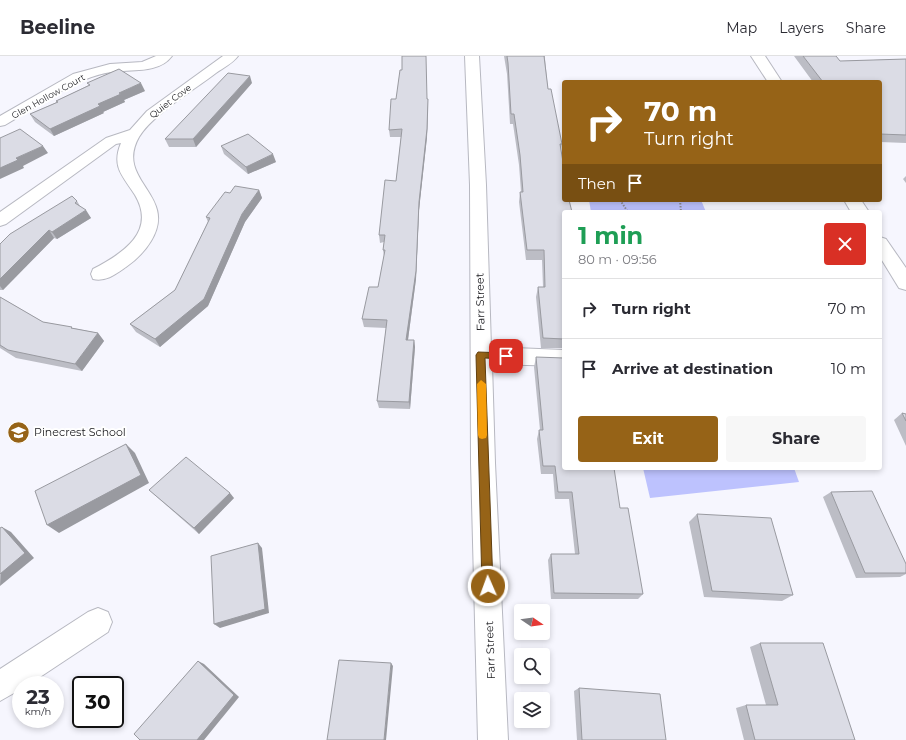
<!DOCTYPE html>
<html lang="en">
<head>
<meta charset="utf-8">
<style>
	body { margin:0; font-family:Montserrat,sans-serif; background:#f7f7f7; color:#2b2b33; height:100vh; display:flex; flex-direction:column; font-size:15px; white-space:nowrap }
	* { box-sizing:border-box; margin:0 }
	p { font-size:13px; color:#7c7c81 }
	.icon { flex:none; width:22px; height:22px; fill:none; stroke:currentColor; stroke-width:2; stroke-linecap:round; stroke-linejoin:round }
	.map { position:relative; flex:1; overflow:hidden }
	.drawer { position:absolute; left:562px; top:154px; width:320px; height:260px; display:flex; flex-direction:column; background:#fff; border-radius:4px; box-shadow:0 2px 6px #0003 }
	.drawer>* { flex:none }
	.guide { position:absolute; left:562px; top:24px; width:320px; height:122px; border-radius:4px; box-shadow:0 2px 6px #0003; background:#966317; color:#fff; overflow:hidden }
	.needle { width:26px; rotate:103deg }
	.controls { position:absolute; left:514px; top:548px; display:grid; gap:8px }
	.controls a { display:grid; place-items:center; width:36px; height:36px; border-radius:4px; background:#fff; box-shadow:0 2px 6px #0003; font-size:20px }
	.speed { position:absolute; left:12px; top:620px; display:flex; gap:8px; font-size:20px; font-weight:700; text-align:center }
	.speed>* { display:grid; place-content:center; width:52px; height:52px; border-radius:50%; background:#fff; box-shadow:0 2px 6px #0003; line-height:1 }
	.speed small { font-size:10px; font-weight:400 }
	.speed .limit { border:2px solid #111; border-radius:6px; background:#fff; color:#111 }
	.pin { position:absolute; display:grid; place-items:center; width:34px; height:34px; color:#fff; margin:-17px; border-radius:8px; box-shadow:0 2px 6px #0006 }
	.me { position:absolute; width:44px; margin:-22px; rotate:358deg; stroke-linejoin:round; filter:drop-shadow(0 0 3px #0008) }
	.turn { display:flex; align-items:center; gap:14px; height:84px; padding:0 16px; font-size:18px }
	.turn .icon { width:52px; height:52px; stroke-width:2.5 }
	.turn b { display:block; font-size:28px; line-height:34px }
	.then { display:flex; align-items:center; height:38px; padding:0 16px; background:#0003; gap:8px; font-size:15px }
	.round { display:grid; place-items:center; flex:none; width:42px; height:42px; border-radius:4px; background:#f7f7f7 }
	.overview { display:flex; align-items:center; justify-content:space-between; height:68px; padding:0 16px }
	h1 { font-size:24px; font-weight:700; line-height:30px; color:#1e9e55 }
	.button { display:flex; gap:8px; margin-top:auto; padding:8px 16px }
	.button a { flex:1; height:46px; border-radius:4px; background:#966317; color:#fff; font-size:16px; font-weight:700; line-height:46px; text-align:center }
	.button a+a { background:#f7f7f7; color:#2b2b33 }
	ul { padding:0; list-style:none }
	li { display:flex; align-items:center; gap:12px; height:60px; padding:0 16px; border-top:1px solid #e1e1e2 }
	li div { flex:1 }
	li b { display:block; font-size:15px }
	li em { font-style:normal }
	header { display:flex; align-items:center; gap:24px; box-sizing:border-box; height:56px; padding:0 20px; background:#fff; border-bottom:1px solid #e1e1e2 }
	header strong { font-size:19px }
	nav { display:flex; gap:22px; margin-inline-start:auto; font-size:14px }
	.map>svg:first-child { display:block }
	.green { fill:#bdc2fe }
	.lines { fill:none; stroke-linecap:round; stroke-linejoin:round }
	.minor-casing { stroke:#b7b8c1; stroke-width:2 }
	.path { stroke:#8c8c92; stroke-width:2; stroke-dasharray:1.5 1.5; stroke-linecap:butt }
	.minor { fill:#fff; fill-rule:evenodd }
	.wall { fill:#bcbdc5 }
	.shaded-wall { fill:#999aa0 }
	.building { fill:#dbdce5; stroke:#999aa0 }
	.route { fill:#966317; stroke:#62400f }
	.slow { fill:#f59e0b }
	.labels { text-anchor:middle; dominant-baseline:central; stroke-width:4; stroke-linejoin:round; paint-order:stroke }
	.far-street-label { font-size:9px; fill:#1a1a1e; stroke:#fff }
	.street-label { font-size:11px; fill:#1a1a1e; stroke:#fff }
	.poi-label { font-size:11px; fill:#1a1a1e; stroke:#fff; text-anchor:start }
</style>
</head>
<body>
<header>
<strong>Beeline</strong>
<nav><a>Map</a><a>Layers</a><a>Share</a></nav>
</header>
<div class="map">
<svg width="906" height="684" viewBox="0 0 906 684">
	<rect width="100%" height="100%" fill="#f6f6fe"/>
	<g class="green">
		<path d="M589 144H701L706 156H591Z"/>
		<path d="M643 412H794L799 426 650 442Z"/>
	</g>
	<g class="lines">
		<defs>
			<g id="minor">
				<path d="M156 0H172C159 18 130 13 111 16 76 21 36 51 5 69L0 70V60L73 18 110 8 142 6Z"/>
				<path d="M223 0H238C233 7 223 12 216 17 194 34 153 58 139 81 114 125 179 139 151 185 145 195 136 204 126 211 116 218 106 226 93 223L91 218 93 213C122 198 157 176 135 139 123 120 111 111 121 87L116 88 6 168 0 170V156L106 82 130 74 147 55Z"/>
				<path d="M465 0H479L486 129 491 291 564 294V310L492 308 495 407 508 684H478L471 407 470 129Z"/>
				<path d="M751 0H765L782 26H768Z"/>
				<path d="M844 144H861L869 156H851Z"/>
				<path d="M880 181 886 183 906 212V234L899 232 880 201Z"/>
				<path d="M98 552 108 556 112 566 108 576 28 629H21V633L0 645V613L88 556Z"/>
			</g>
		</defs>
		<use href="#minor" class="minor-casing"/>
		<g class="path">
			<path d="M620 144 628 156"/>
			<path d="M680 144 681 156"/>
		</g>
		<use href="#minor" class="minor"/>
	</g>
	<g class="wall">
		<path d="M504 0H545V3L548 33 562 88 561 94 564 156V292H541L536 241 538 231H543L542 204H526L519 146 520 136H521L519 109 513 68H510L507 18Z"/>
		<path d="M794 0H836L840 5 906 3V87L880 86V26H813Z"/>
		<path d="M87 27 145 35 124 44 125 46 103 56 104 57 54 80 35 66 30 58 57 46 56 45 89 29Z"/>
		<path d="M252 27 196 91H169L165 83Z"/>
		<path d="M396 43H428V51L427 81 419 154 416 223 408 284H414L415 291 410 353 379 352 377 345 386 272 364 271 362 263 378 231 384 200 383 194 384 186 380 187 379 179 396 125 401 81H390L389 74Z"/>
		<path d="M221 90 276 106 248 118 224 98Z"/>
		<path d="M906 120V127L903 123Z"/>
		<path d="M259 134 262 142 245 166 208 250 160 291 136 276 130 268 175 234 208 166 206 161 230 137Z"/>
		<path d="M77 145 80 150 91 162 57 183 54 182 3 234H0V188Z"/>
		<path d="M0 241 43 266 98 277 104 285 82 315 16 302 0 292Z"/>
		<path d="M536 301 620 452 643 538 638 543H551L548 504 551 498H575L569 443H555L553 418H541L537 383 539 374H540L534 311Z"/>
		<path d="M902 357 906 358V390L894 364Z"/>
		<path d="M149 434 234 442 199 478Z"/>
		<path d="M831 436 906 508V518L900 521 856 522 823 441Z"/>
		<path d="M697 458 793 539 782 545 704 541 689 466Z"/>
		<path d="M760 587 855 684H744L736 652 746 649H766L750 591Z"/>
		<path d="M579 632 666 684H577L574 635Z"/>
	</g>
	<g class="shaded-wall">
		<path d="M250 20 252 27 196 91 193 83Z"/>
		<path d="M141 27 145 35 124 44 125 46 103 56 104 57 54 80 50 73 98 48 119 37Z"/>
		<path d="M428 43V51L427 81 419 154 416 223 407 291 406 284Z"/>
		<path d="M43 90 48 97 23 110 24 112 0 123V112L16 102Z"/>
		<path d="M273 98 276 106 248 118 246 111Z"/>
		<path d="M259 134 262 142 245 166 208 250 160 291 155 283Z"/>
		<path d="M86 154 91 162 57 183 52 176Z"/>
		<path d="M49 174 54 182 3 234 0 230V223Z"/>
		<path d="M98 277 104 285 82 315 75 308Z"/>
		<path d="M414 284 415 291 410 353 409 346Z"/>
		<path d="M126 388 135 397 149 427 59 477 47 469Z"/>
		<path d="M230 437 234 442 199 478 194 472Z"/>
		<path d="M2 471 11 476 34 502 0 530Z"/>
		<path d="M258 487 262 492 269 557 220 572 214 568Z"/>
		<path d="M198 605 204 608 239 641 204 684H197Z"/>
		<path d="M391 607 393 610 386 684H384Z"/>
	</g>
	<g class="building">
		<path d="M402 0H426L427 43H428L427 73 419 146 416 215 406 284H414L409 346 377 345 387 264 362 263 369 231H378L385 194H383L385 179H379L385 124 396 125 402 73 389 74 391 43H396L400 14H402Z"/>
		<path d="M507 0H544L548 33H551L562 88H560L564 112V144H569L572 156H564V283L543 282 538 231H545L544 194H527L520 136H523L520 99 514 58H511L508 7Z"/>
		<path d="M803 0H836L840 5 906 3V79L880 78V26H823Z"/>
		<path d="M119 13 141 27 119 37 121 38 98 48 100 50 50 73 30 58 58 46 56 45 90 29 87 27Z"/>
		<path d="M228 17 250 20 193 83H165Z"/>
		<path d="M20 73 43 90 16 102 18 104 0 112V82Z"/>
		<path d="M248 78 273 98 246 111 221 90Z"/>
		<path d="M235 130 259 134 242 158 204 243 155 283 130 268 175 234 210 162 206 161 225 136 230 137Z"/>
		<path d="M72 140 77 145 75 147 86 154 52 176 49 174 0 223V188L10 178Z"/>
		<path d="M0 241 43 266 72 271 71 272 98 277 75 308 8 294 0 289Z"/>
		<path d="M536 301 564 302V412H614L620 452H628L643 538 554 537 551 498H579L572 436H558L555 410H543L539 374H543Z"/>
		<path d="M902 357 906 358V365Z"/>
		<path d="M126 388 141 419 47 469 35 435Z"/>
		<path d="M186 401 230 437 194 472 149 434Z"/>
		<path d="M872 435 906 508V517H865L831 436Z"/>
		<path d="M697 458 771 462 793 539 712 535Z"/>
		<path d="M2 471 25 497 0 518V472Z"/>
		<path d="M258 487 265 553 214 568 211 500Z"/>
		<path d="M760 587H823L855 684H755L746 649H778Z"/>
		<path d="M339 604 391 607 384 684H327Z"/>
		<path d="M198 605 234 639 197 684H140L134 678Z"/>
		<path d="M579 632 660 638 666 684H582Z"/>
	</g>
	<path class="route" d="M478 296 506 297 511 300 506 303 485 302 493 530 492 534 488 535 484 534 482 530 476 299Z"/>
	<path class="slow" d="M481 324 486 328 487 379 486 382 482 383 479 382 478 379 477 328Z"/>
	<defs>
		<symbol id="school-disc" viewBox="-11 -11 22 22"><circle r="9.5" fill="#966317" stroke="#fff"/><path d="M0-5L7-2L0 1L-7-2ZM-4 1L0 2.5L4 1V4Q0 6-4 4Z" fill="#fff"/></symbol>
	</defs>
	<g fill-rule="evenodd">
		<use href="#school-disc" x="6" y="364" width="25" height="25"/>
	</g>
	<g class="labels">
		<g class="far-street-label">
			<text transform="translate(48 40) rotate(-29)">Glen Hollow Court</text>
			<text transform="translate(170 45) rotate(-37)">Quiet Cove</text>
		</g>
		<g class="street-label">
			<text transform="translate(480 246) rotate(-91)">Farr Street</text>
			<text transform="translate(490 594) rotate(-92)">Farr Street</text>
		</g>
		<g class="poi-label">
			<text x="34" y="376">Pinecrest School</text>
		</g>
	</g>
</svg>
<div class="controls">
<a><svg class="needle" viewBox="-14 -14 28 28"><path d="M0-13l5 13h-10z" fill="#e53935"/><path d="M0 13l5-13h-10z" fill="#7c7c81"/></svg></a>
<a><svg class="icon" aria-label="search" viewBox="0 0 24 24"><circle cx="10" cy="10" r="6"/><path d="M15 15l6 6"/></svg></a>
<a><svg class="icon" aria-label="layers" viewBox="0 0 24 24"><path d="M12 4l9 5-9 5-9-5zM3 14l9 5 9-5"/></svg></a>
</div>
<div class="speed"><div>23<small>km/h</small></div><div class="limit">30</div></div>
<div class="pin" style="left:506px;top:300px;background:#d93025"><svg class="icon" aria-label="arrive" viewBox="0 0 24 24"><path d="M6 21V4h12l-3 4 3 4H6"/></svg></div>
<svg class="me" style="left:488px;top:530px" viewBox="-20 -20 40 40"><circle r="17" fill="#966317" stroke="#fff" stroke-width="3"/><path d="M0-11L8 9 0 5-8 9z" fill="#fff"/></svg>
<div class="guide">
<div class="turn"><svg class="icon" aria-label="right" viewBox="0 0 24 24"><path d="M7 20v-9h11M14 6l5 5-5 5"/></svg><div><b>70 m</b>Turn right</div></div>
<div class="then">Then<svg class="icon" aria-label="arrive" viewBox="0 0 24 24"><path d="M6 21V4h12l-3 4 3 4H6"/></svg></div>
</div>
<section class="drawer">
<div class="overview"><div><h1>1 min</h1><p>80 m · 09:56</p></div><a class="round" style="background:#d93025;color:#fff"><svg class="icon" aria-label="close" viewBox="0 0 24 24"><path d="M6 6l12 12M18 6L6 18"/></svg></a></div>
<ul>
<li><svg class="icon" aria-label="right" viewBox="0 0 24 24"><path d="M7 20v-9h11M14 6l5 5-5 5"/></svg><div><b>Turn right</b></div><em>70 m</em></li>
<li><svg class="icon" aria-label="arrive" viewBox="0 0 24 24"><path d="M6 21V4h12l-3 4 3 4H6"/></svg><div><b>Arrive at destination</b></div><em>10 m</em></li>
</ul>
<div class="button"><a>Exit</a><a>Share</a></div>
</section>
</div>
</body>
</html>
